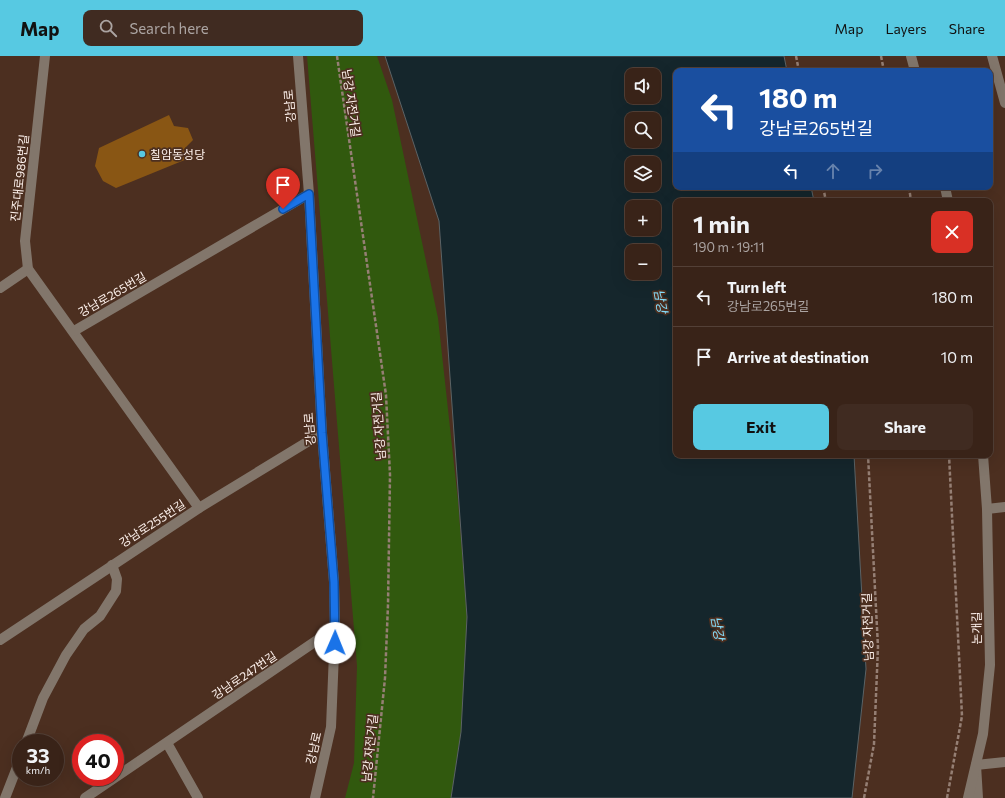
<!DOCTYPE html>
<html lang="en">
<head>
<meta charset="utf-8">
<style>
	body { margin:0; font-family:Commissioner,"Noto Sans KR",sans-serif; background:#402b21; color:#f1f3f6; height:100vh; display:flex; flex-direction:column; font-size:15px; white-space:nowrap }
	* { box-sizing:border-box; margin:0 }
	p { font-size:13px; color:#aba4a2 }
	.icon { flex:none; width:22px; height:22px; fill:none; stroke:currentColor; stroke-width:2; stroke-linecap:round; stroke-linejoin:round }
	.map { position:relative; flex:1; overflow:hidden }
	.details { position:absolute; left:673px; top:142px; width:320px; height:260px; display:flex; flex-direction:column; background:#392318; border-radius:8px; box-shadow:0 4px 16px #0002,0 0 0 1px #534037 }
	.details>* { flex:none }
	.banner { position:absolute; left:673px; top:12px; width:320px; height:122px; border-radius:8px; box-shadow:0 4px 16px #0002,0 0 0 1px #534037; background:#1a4fa0; color:#fff; overflow:hidden }
	.controls { position:absolute; left:625px; top:12px; display:grid; gap:8px }
	.controls a { display:grid; place-items:center; width:36px; height:36px; border-radius:8px; background:#392318; box-shadow:0 4px 16px #0002,0 0 0 1px #534037; font-size:20px }
	.speed { position:absolute; left:12px; top:678px; display:flex; gap:8px; font-size:20px; font-weight:700; text-align:center }
	.speed>* { display:grid; place-content:center; width:52px; height:52px; border-radius:50%; background:#392318; box-shadow:0 4px 16px #0002,0 0 0 1px #534037; line-height:1 }
	.speed small { font-size:10px; font-weight:400 }
	.speed .limit { border:6px solid #d22; background:#fff; color:#111 }
	.pin { position:absolute; display:grid; place-items:center; width:34px; height:34px; color:#fff; margin:-41px -17px; border-radius:50% 50% 50% 0; rotate:-45deg; box-shadow:0 0 4px #0007 }
	.pin .icon { rotate:45deg }
	.me { position:absolute; width:44px; margin:-22px; rotate:1deg; stroke-linejoin:round; filter:drop-shadow(0 0 3px #0008) }
	.turn { display:flex; align-items:center; gap:14px; height:84px; padding:0 20px; font-size:18px }
	.turn .icon { width:52px; height:52px; stroke-width:2.5 }
	.turn b { display:block; font-size:28px; line-height:34px }
	.lanes { display:flex; align-items:center; height:38px; padding:0 20px; background:#0003; justify-content:center; gap:20px; direction:ltr }
	.lanes .off { opacity:.35 }
	.round { display:grid; place-items:center; flex:none; width:42px; height:42px; border-radius:8px; background:#402b21 }
	.headline { display:flex; align-items:center; justify-content:space-between; height:68px; padding:0 20px }
	h1 { font-size:24px; font-weight:700; line-height:30px }
	.primary-button { display:flex; gap:8px; margin-top:auto; padding:8px 20px }
	.primary-button a { flex:1; height:46px; border-radius:8px; background:#57c9e2; color:#111; font-size:16px; font-weight:700; line-height:46px; text-align:center }
	.primary-button a+a { background:#402b21; color:#f1f3f6 }
	ul { padding:0; list-style:none }
	li { display:flex; align-items:center; gap:12px; height:60px; padding:0 20px; border-top:1px solid #534037 }
	li div { flex:1 }
	li b { display:block; font-size:15px }
	li em { font-style:normal }
	header { display:flex; align-items:center; gap:24px; box-sizing:border-box; height:56px; padding:0 20px; background:#57c9e2; color:#111 }
	header strong { font-size:19px }
	nav { display:flex; gap:22px; margin-inline-start:auto; font-size:14px }
	.search { width:280px; height:36px; background:#402b21; display:flex; align-items:center; gap:10px; box-sizing:border-box; padding:0 14px; border-radius:8px; color:#aba4a2; font-size:15px }
	.map>svg:first-child { display:block }
	.green { fill:#31590e }
	.water { fill:#15262c; stroke:#5b6366; fill-rule:evenodd }
	.building { fill:#895614 }
	.lines { fill:none; stroke-linecap:round; stroke-linejoin:round }
	.path { stroke:#957f74; stroke-width:2.5; stroke-dasharray:4 2; stroke-linecap:butt }
	.minor { stroke:#82766b; stroke-width:10 }
	.tertiary { stroke:#82766b; stroke-width:10 }
	.route-casing { stroke:#114b97; stroke-width:10 }
	.route { stroke:#1a73e8; stroke-width:7 }
	.poi-dot { fill:#57c9e2; stroke:#4c2f20; stroke-width:1.5 }
	.labels { text-anchor:middle; dominant-baseline:central; stroke-width:3.5; stroke-linejoin:round; paint-order:stroke }
	.street-label { font-size:12px; fill:#fef2ed; stroke:#4c2f20 }
	.poi-label { font-size:12px; fill:#fef2ed; stroke:#4c2f20; text-anchor:start }
	.water-label { font-size:13px; font-style:italic; fill:#86defc; stroke:#4c2f20 }
</style>
</head>
<body>
<header>
<strong>Map</strong>
<div class="search"><svg class="icon" aria-label="search" viewBox="0 0 24 24"><circle cx="10" cy="10" r="6"/><path d="M15 15l6 6"/></svg>Search here</div>
<nav><a>Map</a><a>Layers</a><a>Share</a></nav>
</header>
<div class="map">
<svg width="1005" height="742" viewBox="0 0 1005 742">
	<rect width="100%" height="100%" fill="#4c2f20"/>
	<path class="green" d="M307 0H377L392 44 438 262 458 445 467 561 461 676 451 742H345L354 707 357 610Z"/>
	<path class="water" d="M385 0H784L787 15H676V131H811L814 145H676V399H854L866 613 852 742H451L461 676 467 561 439 165ZM632 19H654V41H632ZM632 63H654V85H632ZM632 107H654V129H632ZM632 151H654V173H632ZM632 195H654V217H632Z"/>
	<path class="building" d="M169 59 174 70 188 72 193 84 183 94 187 103 116 132 103 125 95 110 99 92Z"/>
	<g class="lines">
		<g class="path">
			<path d="M337 0 386 339 390 419 388 549 385 622 373 742"/>
			<path d="M796 0 799 15"/>
			<path d="M881 0 884 15"/>
			<path d="M823 131 826 145"/>
			<path d="M909 131 911 145"/>
			<path d="M864 742 874 688 878 591 868 399"/>
			<path d="M947 742 962 660 949 399"/>
		</g>
		<g class="minor">
			<path d="M45 0 25 185 28 213 199 452"/>
			<path d="M992 0 1005 47"/>
			<path d="M0 232 28 213"/>
			<path d="M74 275 309 138"/>
			<path d="M987 453 1005 451"/>
			<path d="M0 584 199 452 322 377"/>
			<path d="M26 687 43 642 66 599 84 573 100 560 116 535 117 523 112 509"/>
			<path d="M167 687 198 742"/>
			<path d="M5 742 21 701"/>
			<path d="M85 742 335 572"/>
			<path d="M978 742 976 709 1005 706"/>
		</g>
		<g class="tertiary">
			<path d="M298 0 309 138 322 377 334 526 335 572 331 671 315 742"/>
			<path d="M911 0 915 15"/>
			<path d="M945 131 948 145"/>
			<path d="M968 742 983 678 990 609 987 453 983 399"/>
		</g>
	</g>
	<g class="lines">
		<defs>
			<path id="route" d="M283 153 309 138 322 377 334 526 335 587"/>
		</defs>
		<use href="#route" class="route-casing"/>
		<use href="#route" class="route"/>
	</g>
	<circle class="poi-dot" cx="142" cy="98" r="4"/>
	<g class="labels">
		<g class="street-label">
			<text transform="translate(352 47) rotate(82)">남강 자전거길</text>
			<text transform="translate(289 50) rotate(-95)">강남로</text>
			<text transform="translate(19 122) rotate(-84)">진주대로986번길</text>
			<text transform="translate(112 238) rotate(-30)">강남로265번길</text>
			<text transform="translate(378 370) rotate(-94)">남강 자전거길</text>
			<text transform="translate(309 373) rotate(-94)">강남로</text>
			<text transform="translate(152 467) rotate(-33)">강남로255번길</text>
			<text transform="translate(867 571) rotate(-92)">남강 자전거길</text>
			<text transform="translate(976 572) rotate(-91)">논개길</text>
			<text transform="translate(244 619) rotate(-34)">강남로247번길</text>
			<text transform="translate(313 692) rotate(-77)">강남로</text>
			<text transform="translate(369 692) rotate(-84)">남강 자전거길</text>
		</g>
		<g class="poi-label">
			<text x="150" y="98">칠암동성당</text>
		</g>
		<g class="water-label">
			<text transform="translate(661 245) rotate(80)">남강</text>
			<text transform="translate(718 572) rotate(80)">남강</text>
		</g>
	</g>
</svg>
<div class="controls">
<a><svg class="icon" aria-label="sound" viewBox="0 0 24 24"><path d="M4 9h4l5-4v14l-5-4H4zM17 9q2 3 0 6"/></svg></a>
<a><svg class="icon" aria-label="search" viewBox="0 0 24 24"><circle cx="10" cy="10" r="6"/><path d="M15 15l6 6"/></svg></a>
<a><svg class="icon" aria-label="layers" viewBox="0 0 24 24"><path d="M12 4l9 5-9 5-9-5zM3 14l9 5 9-5"/></svg></a>
<a>+</a>
<a>−</a>
</div>
<div class="speed"><div>33<small>km/h</small></div><div class="limit">40</div></div>
<div class="pin" style="left:283px;top:153px;background:#d93025"><svg class="icon" aria-label="arrive" viewBox="0 0 24 24"><path d="M6 21V4h12l-3 4 3 4H6"/></svg></div>
<svg class="me" style="left:335px;top:587px" viewBox="-20 -20 40 40"><circle r="19" fill="#fff"/><path d="M0-13L10 11 0 6-10 11z" fill="#1a73e8"/></svg>
<div class="banner">
<div class="turn"><svg class="icon" aria-label="left" viewBox="0 0 24 24"><path d="M17 20v-9H6M10 6l-5 5 5 5"/></svg><div><b>180 m</b>강남로265번길</div></div>
<div class="lanes"><svg class="icon" aria-label="left" viewBox="0 0 24 24"><path d="M17 20v-9H6M10 6l-5 5 5 5"/></svg><svg class="icon off" aria-label="ahead" viewBox="0 0 24 24"><path d="M12 20V5M6 11l6-6 6 6"/></svg><svg class="icon off" aria-label="right" viewBox="0 0 24 24"><path d="M7 20v-9h11M14 6l5 5-5 5"/></svg></div>
</div>
<section class="details">
<div class="headline"><div><h1>1 min</h1><p>190 m · 19:11</p></div><a class="round" style="background:#d93025;color:#fff"><svg class="icon" aria-label="close" viewBox="0 0 24 24"><path d="M6 6l12 12M18 6L6 18"/></svg></a></div>
<ul>
<li><svg class="icon" aria-label="left" viewBox="0 0 24 24"><path d="M17 20v-9H6M10 6l-5 5 5 5"/></svg><div><b>Turn left</b><p>강남로265번길</p></div><em>180 m</em></li>
<li><svg class="icon" aria-label="arrive" viewBox="0 0 24 24"><path d="M6 21V4h12l-3 4 3 4H6"/></svg><div><b>Arrive at destination</b></div><em>10 m</em></li>
</ul>
<div class="primary-button"><a>Exit</a><a>Share</a></div>
</section>
</div>
</body>
</html>
